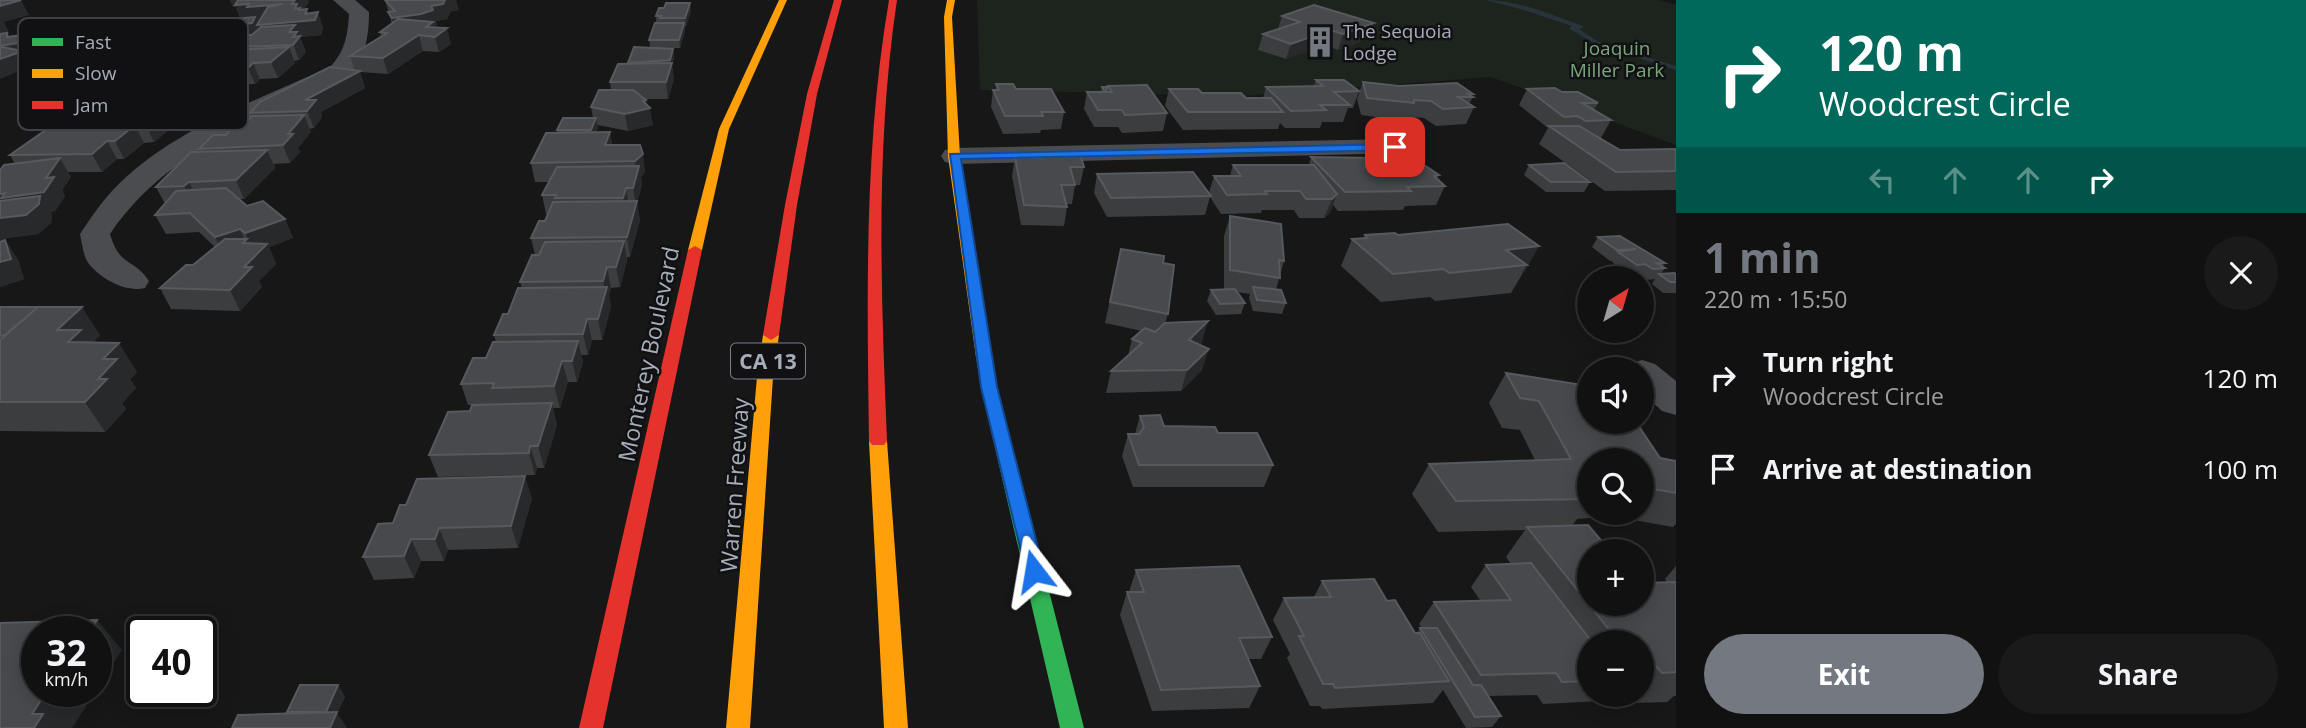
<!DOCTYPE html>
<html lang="en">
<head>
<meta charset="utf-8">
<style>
	body { margin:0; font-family:"Open Sans",sans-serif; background:#1a1a1a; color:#f1f3f6; height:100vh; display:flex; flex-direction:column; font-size:26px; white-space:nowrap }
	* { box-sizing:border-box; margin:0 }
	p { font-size:23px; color:#9c9d9f }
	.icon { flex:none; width:38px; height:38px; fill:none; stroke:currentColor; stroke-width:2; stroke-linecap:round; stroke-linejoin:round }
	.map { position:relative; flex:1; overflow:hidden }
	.drawer { display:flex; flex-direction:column; background:#111; width:630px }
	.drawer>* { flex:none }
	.banner { background:#00695c; color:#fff; overflow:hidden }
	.needle { width:46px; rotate:37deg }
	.fabs { position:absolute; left:1577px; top:266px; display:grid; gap:14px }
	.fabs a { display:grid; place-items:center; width:77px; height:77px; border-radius:50%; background:#111; box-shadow:0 4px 18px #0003,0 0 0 2px #303131; font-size:35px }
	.speed { position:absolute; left:21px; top:616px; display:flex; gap:14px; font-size:35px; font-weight:700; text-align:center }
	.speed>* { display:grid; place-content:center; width:91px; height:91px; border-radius:50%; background:#111; box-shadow:0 4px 18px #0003,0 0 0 2px #303131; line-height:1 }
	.speed small { font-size:18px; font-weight:400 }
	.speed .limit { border:4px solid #111; border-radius:10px; background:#fff; color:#111 }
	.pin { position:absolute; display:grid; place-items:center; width:60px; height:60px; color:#fff; margin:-30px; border-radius:14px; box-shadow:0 4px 10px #0006 }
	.me { position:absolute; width:77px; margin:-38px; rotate:346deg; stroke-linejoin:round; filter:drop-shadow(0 0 5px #0008) }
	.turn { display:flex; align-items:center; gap:24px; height:147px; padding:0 28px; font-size:32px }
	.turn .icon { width:91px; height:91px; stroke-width:2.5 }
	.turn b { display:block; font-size:49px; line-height:60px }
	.lanes { display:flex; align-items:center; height:66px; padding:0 28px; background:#0003; justify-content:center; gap:35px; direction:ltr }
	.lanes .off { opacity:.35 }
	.round { display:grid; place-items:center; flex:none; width:74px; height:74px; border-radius:37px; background:#1a1a1a }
	.headline { display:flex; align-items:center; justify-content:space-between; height:119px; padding:0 28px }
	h1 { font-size:42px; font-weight:700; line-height:52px; color:#747880 }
	.button { display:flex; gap:14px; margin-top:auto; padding:14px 28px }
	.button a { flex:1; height:80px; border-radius:42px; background:#747880; color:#fff; font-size:28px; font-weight:700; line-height:80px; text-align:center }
	.button a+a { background:#1a1a1a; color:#f1f3f6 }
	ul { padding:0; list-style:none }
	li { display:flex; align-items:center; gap:21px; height:91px; padding:0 28px }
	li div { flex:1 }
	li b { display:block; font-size:26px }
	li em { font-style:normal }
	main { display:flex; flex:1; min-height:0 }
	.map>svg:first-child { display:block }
	.green { fill:#1c241d }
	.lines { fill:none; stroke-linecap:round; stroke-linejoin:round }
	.stream { fill:#28333a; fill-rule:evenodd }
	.street { fill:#4a4c50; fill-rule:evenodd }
	.fast { fill:#30b455; fill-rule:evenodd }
	.slow { fill:#ff9f0a; fill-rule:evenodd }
	.jam { fill:#e5322d; fill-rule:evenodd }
	.wall { fill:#3c3d3f; fill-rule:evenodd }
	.shaded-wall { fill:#28292a }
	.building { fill:#47494c; stroke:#56595d; stroke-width:2 }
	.route { fill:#1a73e8; stroke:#114b97; stroke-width:2 }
	.labels { text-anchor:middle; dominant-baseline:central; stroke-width:5; stroke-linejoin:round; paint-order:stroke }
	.far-poi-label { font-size:19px; fill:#a6adb9; stroke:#111113; text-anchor:start }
	.far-park-label { font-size:19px; fill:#7ba67b; stroke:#111113 }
	.shield { fill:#111113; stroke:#797e87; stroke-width:2 }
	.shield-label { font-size:21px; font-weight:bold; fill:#a6adb9 }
	.street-label { font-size:23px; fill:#a6adb9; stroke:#111113 }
	.key { fill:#111113; stroke:#3e4045; stroke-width:2 }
	.key-label { font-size:19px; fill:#a6adb9 }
</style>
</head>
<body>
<main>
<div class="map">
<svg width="1676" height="728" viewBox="0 0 1676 728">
	<rect width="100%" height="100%" fill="#171717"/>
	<path class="green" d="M977 0H1658L1676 5V145L1491 77 1242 96 980 90Z"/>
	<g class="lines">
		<path class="stream" d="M1486 0C1519 0 1552 15 1583 26V28L1579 29 1599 42 1676 66V70L1595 44 1570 29 1569 28 1572 26 1520 9Z"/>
		<g class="street">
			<path d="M333 0H355L369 12C369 34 366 61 347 76 330 89 304 96 284 106 217 137 152 171 110 234 120 268 133 257 149 281L145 288C126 293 98 278 87 261 83 254 82 243 80 234 90 219 100 204 112 191 169 130 257 101 331 66 345 51 348 34 349 14Z"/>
			<path d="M1395 139 1404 141 1408 147 1404 153 954 164 945 162 941 156 945 150 954 148Z"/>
			<path d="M1642 360 1655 364 1676 381V415L1662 411 1642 392V369H1625L1629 364Z"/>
		</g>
		<path class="fast" d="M984 352 992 357 997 387 1084 728H1060L981 387 976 357Z"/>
		<g class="slow">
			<path d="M779 0H787L729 129 702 250 695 254 690 253 688 250 719 129Z"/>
			<path d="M947 0H955L952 17 960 156 992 357 984 362 976 357 948 156 944 17Z"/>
			<path d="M771 330 779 335 773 377 750 728H726L757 377 763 335Z"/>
			<path d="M878 435 884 437 887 441 908 728H884L869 441 872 437Z"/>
		</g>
		<g class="jam">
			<path d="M834 0H842L817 94 797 205 779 335 771 340 763 335 785 205 807 94Z"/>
			<path d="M889 0H897C875 147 881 293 887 441L884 445H872L869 441C867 293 864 147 889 0Z"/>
			<path d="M695 246 702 250 603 728H579L688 250Z"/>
		</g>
	</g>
	<g class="wall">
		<path d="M230 0 309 2 303 10 307 9 308 13 323 27 321 35 300 37 306 52 299 60 294 61 295 63 278 78 260 79 255 84 224 86 227 94 223 97 225 100 211 112H197L199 116 186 128H171L154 142 144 143 124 159H117L102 172H68L71 177 62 190 65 196 55 211 50 212 52 215 51 223 38 234 6 238 5 240 18 260 24 279 0 287V170L15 164 10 155 98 116 117 101 115 97 144 81 190 74 192 78 210 77 205 66 239 49 238 47 240 46 238 42 241 40H238L232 25 240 18 236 7H233Z"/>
		<path d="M385 0 459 10 451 11 447 19 436 21 437 25 434 26 451 44 439 52 423 51 388 74 360 72 365 88 321 112 322 117 314 128 309 129 311 132 298 148 300 152 290 163 274 164 275 168 244 199H239L247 206 285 219 293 238 269 247 276 264 259 281 262 287 240 311 171 309 160 288 193 265 215 247 199 232 166 234 155 215 165 204 156 187 200 152 199 149 241 128 251 117 250 113 355 71 350 56 381 37 380 32 392 24Z"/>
		<path d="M691 11 686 26H685V31L680 48H653L673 49 674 57 672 65 674 79 668 99H645L646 100 653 125 628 131 598 125V127L596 133 610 132 612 145 642 150 645 172 641 177 642 184 637 203 640 220 630 257H627V261L620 287 611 288 609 295 611 307 602 340H592L588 355H581L583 362 577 382H568L560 408H553L557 425 544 468H537L535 475 438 477 429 455 470 411 472 405H468L461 384 486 358 496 342 494 335 522 288 520 282 535 255 531 238 545 221 548 214H546L542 195 549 182H535L531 163 558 133 557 130 593 118 591 107 611 90 610 82 628 64 650 48 649 40 656 23V16Z"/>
		<path d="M1282 16 1369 38 1338 50 1325 45 1286 59 1258 50 1263 34 1278 29Z"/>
		<path d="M1316 80 1359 91 1353 108H1348L1343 122H1322L1320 128H1285L1280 123 1278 129 1183 130 1165 106 1169 89 1246 98H1263L1266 87 1314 86Z"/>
		<path d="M1363 82 1473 94 1472 96 1473 97 1469 104 1474 107 1466 124 1436 126 1424 118 1408 117 1407 121 1361 115 1357 99Z"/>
		<path d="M996 84 1016 89 1064 112 1061 129 1041 130 1040 133 1003 134 991 107 993 90H996Z"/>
		<path d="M1102 87H1107L1167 113 1163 131 1122 133 1118 127H1094L1084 109 1087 92H1101Z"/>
		<path d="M1527 89 1562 92 1598 103 1594 110 1611 120 1601 138H1600L1620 150 1676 149V190L1605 191 1539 144 1548 128 1519 105Z"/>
		<path d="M1040 153 1084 167 1080 185H1075L1072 204H1066L1067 207 1064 226 1021 225 1012 176 1015 157 1040 158Z"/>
		<path d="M1311 157 1382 164 1439 175 1437 178 1445 186 1436 205 1405 206 1403 210 1338 211 1333 205 1330 213 1324 218H1299L1294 210H1262L1261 213 1221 214 1210 197 1205 215 1107 217 1094 193 1097 174 1209 193 1214 176H1230L1233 165H1309Z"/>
		<path d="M1529 165 1590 182 1584 192H1546L1524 175Z"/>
		<path d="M1230 216 1284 261 1276 290 1286 303 1282 314 1253 311 1249 298 1250 294 1237 292 1245 303 1241 314 1216 315 1207 301 1211 290H1224V236Z"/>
		<path d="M1365 235H1398L1539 246 1511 293 1435 301 1430 297 1381 302 1341 266 1352 239 1364 238Z"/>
		<path d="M1598 237 1665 263 1662 267 1665 268 1661 274H1676V293H1663L1652 284 1655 279 1646 280 1638 275H1635L1640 278H1616L1617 277 1629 275 1612 262 1613 261H1610L1592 247Z"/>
		<path d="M1121 249 1163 263 1168 314 1165 323 1202 342 1199 345 1202 370 1181 391 1106 393 1111 371 1128 356 1132 339 1142 331 1105 323Z"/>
		<path d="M1642 279 1648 284 1642 293Z"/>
		<path d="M0 307 100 335 93 342 137 372 130 379 136 388 122 403 126 409 105 432 0 431Z"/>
		<path d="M1506 373 1660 458 1676 461V524L1673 527 1611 516 1577 519 1572 526 1589 604 1667 582 1665 579 1676 566V696H1674L1667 702 1632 703 1628 697H1611L1609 695H1642V642H1589V695H1606L1601 701 1543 704 1537 695 1488 696 1501 716 1492 727 1466 728 1443 690 1433 703 1322 709 1320 706H1310L1287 658 1290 654 1273 620 1284 598 1314 597 1322 581 1387 601 1415 633H1417L1420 628H1422L1419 624 1434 602 1480 600 1471 587 1486 565 1511 564 1506 557 1525 530 1438 532 1412 494 1429 464 1535 460 1520 430 1502 428 1489 403ZM1589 460H1642V513H1589Z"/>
		<path d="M1140 416 1164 426 1218 433 1273 465 1264 487H1133L1122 456 1128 434H1135Z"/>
		<path d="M532 498 518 548 448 550 444 561H421L414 578 374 580 363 557 393 523Z"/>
		<path d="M1136 570 1272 637 1261 659H1248L1260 686 1249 708 1152 711 1120 615 1127 592H1129Z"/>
		<path d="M338 685 345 697 337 713 289 714 287 712Z"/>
	</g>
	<g class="shaded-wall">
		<path d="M21 0 29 15 4 22 9 32V36L14 44 31 34 40 49 39 57 28 59 32 66 0 79V6Z"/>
		<path d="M230 0H290V1L250 5V7L283 4 288 19 257 22 258 25 300 22 298 18 297 19 292 4 295 0H308L309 2 301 13 304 21H308L305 14 307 9 311 21 315 20 318 12 323 27 321 35 300 37 306 52 299 60 291 38 263 40 260 34 258 38 238 40 232 25 252 23 253 22 251 19 241 20 236 7H233Z"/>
		<path d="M403 0H456L459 10 451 11 447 19 436 21 437 25 434 26 437 35 447 28 451 44 439 52 435 37 397 33 392 18Z"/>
		<path d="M690 3 691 11 686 26 685 18Z"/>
		<path d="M684 23 685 31 680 48 679 40Z"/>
		<path d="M1374 23 1369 38 1338 50 1343 34Z"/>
		<path d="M1330 30 1325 45 1286 59 1291 44Z"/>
		<path d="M419 35 423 51 388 74 383 58Z"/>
		<path d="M289 47 295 63 278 78 271 62Z"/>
		<path d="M673 49 674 57 672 65 674 79 668 99 666 82 671 67 670 60Z"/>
		<path d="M253 63 260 79 255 84 248 68Z"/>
		<path d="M360 71 365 88 321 112 322 117 314 128 307 111 305 100Z"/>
		<path d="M220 77 227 94 223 97 225 100 211 112 203 95Z"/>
		<path d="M191 99 199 116 186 128 177 110Z"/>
		<path d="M646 100 647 109 650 108 653 125 628 131 625 114 643 101Z"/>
		<path d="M163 110 171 128 154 142 146 125Z"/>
		<path d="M304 115 311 132 298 148 300 152 290 163 283 145 288 134Z"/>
		<path d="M596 118 598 127 593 140 591 130Z"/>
		<path d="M135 125 144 143 124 159 115 141Z"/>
		<path d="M610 132 613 150 608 163 605 145Z"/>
		<path d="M107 141 117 159 102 172 92 154Z"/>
		<path d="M267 150 275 168 244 199 236 180Z"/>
		<path d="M643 154 645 172 641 177 642 184 637 203 640 220 630 257 627 237 636 205 633 188 637 174 635 161Z"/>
		<path d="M60 158 71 177 62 190 65 196 55 211 50 212 52 215 51 223 38 234 6 238 0 246V194L46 178Z"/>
		<path d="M189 182 198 200 194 205 184 186Z"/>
		<path d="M626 188 629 207 626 217 623 198Z"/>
		<path d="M1337 194 1330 213 1324 218 1332 199Z"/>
		<path d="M285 219 293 238 269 247 276 264 259 281 262 287 240 311 230 290 244 267 225 257 215 237 240 229 245 241 247 239 255 256 245 233Z"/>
		<path d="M5 240 18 260 24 279 0 287V262Z"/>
		<path d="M624 241 627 261 620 287 616 267Z"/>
		<path d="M1539 246 1524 273H1522L1527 265 1506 250Z"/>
		<path d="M607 267 611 288 609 295 611 307 602 340 598 319 605 293 603 281Z"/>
		<path d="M82 307 100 335 90 345 87 371 57 330Z"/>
		<path d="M587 319 592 340 588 355 583 334Z"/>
		<path d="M1208 321 1202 342 1182 361 1189 340Z"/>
		<path d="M578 341 583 362 577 382 572 361Z"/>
		<path d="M119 343 137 372 130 379 136 388 122 403 126 409 105 432 85 402 98 379 103 359Z"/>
		<path d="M1209 349 1202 370 1181 391 1187 370Z"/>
		<path d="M562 361 568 382 560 408 554 386Z"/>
		<path d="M552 403 557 425 544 468 538 446Z"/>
		<path d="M530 446 537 468 535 475 529 453Z"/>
		<path d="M525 476 532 498 518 548 511 526Z"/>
		<path d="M439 528 448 550 444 561 435 539Z"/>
		<path d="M411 539 421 561 414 578 404 556Z"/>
		<path d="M97 620 122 650 96 690V632H89Z"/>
		<path d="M338 685 345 697 337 713 347 728H330L326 712Z"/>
		<path d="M47 691H96L72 728H34L32 714Z"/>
	</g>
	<g class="building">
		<path d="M0 0H21L0 6Z"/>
		<path d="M238 0H295L292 4H297L295 9 300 8 299 10 307 9 305 14 318 12 315 20 257 25 268 7 283 4 247 7 249 4 235 5Z"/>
		<path d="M385 0H445L443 4 431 6 433 10 421 14 392 18 388 12 395 11Z"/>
		<path d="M666 3H690L685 18H660L661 16H656L659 8H664Z"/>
		<path d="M1314 5 1374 23 1343 34 1330 30 1291 44 1263 34 1300 22 1282 16Z"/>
		<path d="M255 17 252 23 232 25 234 19Z"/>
		<path d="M398 19 433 22 426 27 447 28 435 37 419 35 383 58 350 56 387 33 380 32Z"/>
		<path d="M655 23H684L679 40H649Z"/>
		<path d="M295 25 289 32H297L293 37 300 36 293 45 238 47 243 42H238L245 35H252L261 27Z"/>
		<path d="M7 33V37L31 34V41L0 46V34Z"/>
		<path d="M2 47 23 51 0 59V48Z"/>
		<path d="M289 47 271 62 253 63 248 68 215 69 218 66H205L221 51 234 50Z"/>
		<path d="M634 47 673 49 670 60 628 63Z"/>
		<path d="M672 63 666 82H610L618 64Z"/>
		<path d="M330 67 360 71 305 100H316L307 111 250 113 260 102Z"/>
		<path d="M1316 80H1344L1359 91 1334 92 1350 105H1320L1326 110 1291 111 1266 87 1323 86Z"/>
		<path d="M1363 82 1399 86 1457 83 1473 94H1468L1473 97H1458L1474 107 1443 109 1431 101 1414 100V103L1367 98Z"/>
		<path d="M996 84H1013L1016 89H1051L1064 112H1041L1043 116H1005L993 90H999Z"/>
		<path d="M1147 85 1167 113 1125 115 1122 110H1098L1087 92H1112L1108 86Z"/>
		<path d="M1102 87H1107L1106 92H1105Z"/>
		<path d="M1555 88 1562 92H1578L1598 103H1582L1611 120 1586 121 1577 116 1564 117 1527 89Z"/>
		<path d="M1169 89H1198L1202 93H1241L1246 98H1271L1283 112H1188Z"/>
		<path d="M599 90H633L646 100 643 101 650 108 625 114 591 107Z"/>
		<path d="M191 99 177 110H163L146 125H135L115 141H107L92 154 10 155 50 127H72L88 116H98L118 100Z"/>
		<path d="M304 115 288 134H293L283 145 199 149 213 135H226L232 128H241L252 116Z"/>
		<path d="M563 118H596L591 130H557Z"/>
		<path d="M1549 126H1579L1620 150 1676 149V171L1616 172Z"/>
		<path d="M610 132 605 145H640L643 154 635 161 531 163 546 133Z"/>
		<path d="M267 150 236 180 189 182 184 186 156 187 191 152Z"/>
		<path d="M1040 153 1080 154 1084 167H1070L1075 185H1061L1067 207 1024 205 1015 157 1042 158Z"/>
		<path d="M1311 157 1377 158 1382 164 1421 163 1439 175 1434 176 1445 186 1407 187 1411 191 1345 192Z"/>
		<path d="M60 158 46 178 54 177 44 192 1 198 5 193 0 194V170L4 165Z"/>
		<path d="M1564 163 1590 182H1551L1529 165Z"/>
		<path d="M1233 165H1314L1337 194 1332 199H1306L1300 191H1265L1267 194 1227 195 1214 176H1241Z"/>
		<path d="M639 166 633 188H626L623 198H555L556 195H542L557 167Z"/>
		<path d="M1193 172 1211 196 1111 198 1097 174Z"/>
		<path d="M226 188 247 206 263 201 285 219 245 233 240 229 215 237 190 213 155 215 176 191Z"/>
		<path d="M40 196 39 204 26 215 0 218V201Z"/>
		<path d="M637 201 627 237 531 238 539 221H545L553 202Z"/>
		<path d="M1230 216 1281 224 1284 261 1279 260 1280 278 1230 270Z"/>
		<path d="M1508 224 1539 246 1506 250 1527 265 1449 273 1444 269 1393 274 1352 239 1367 238 1365 235 1395 233 1398 235Z"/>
		<path d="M1620 236 1665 263H1657L1665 268 1653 269 1645 264 1637 265 1618 252 1636 249 1617 250 1598 237Z"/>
		<path d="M225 239H247L243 243 267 244 244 267H252L230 290 160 288 186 265H193Z"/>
		<path d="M5 240 11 259 0 262V242Z"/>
		<path d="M624 241 616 267H607L603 281 520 282 532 255H539L545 242Z"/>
		<path d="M1121 249 1164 256 1163 263 1174 265 1168 314 1110 302Z"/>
		<path d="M1674 273 1676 274V282H1670L1659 274Z"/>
		<path d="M1633 274 1640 278H1619L1617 277Z"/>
		<path d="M607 287 598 319H587L583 334 494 335 503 314H508L518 288Z"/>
		<path d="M1253 287 1281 290 1286 303 1257 300Z"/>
		<path d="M1235 289 1245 303 1220 304 1211 290Z"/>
		<path d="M0 307H38L5 335 0 336Z"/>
		<path d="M38 307H82L57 330H81L68 342 119 343 103 359H117L98 379H107L85 402H0V340Z"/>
		<path d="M1208 321 1189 340 1209 349 1187 370 1111 371 1142 343 1132 339 1145 328 1155 332 1165 323Z"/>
		<path d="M578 341 572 361H562L554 386 492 388 494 383 461 384 473 358H486L493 342Z"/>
		<path d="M1506 373 1589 386V422H1636L1660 458 1676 461V493L1642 487V460H1589V489L1584 490 1589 496V499L1456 501 1429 464 1571 459 1539 401 1520 398Z"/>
		<path d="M552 403 538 446H530L529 453 429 455 448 412 470 411 472 405Z"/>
		<path d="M1160 415 1164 426 1215 427 1218 433H1257L1273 465H1139L1128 434H1139L1144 427 1140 416Z"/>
		<path d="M525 476 511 526 439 528 435 539H411L404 556 363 557 378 524 393 523 400 505H406L417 479Z"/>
		<path d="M1588 525 1610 551H1589V604H1642V583L1676 582V672L1662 673 1657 667H1642V642H1619L1527 527Z"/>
		<path d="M1531 563 1592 642H1589V681L1562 682 1556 673 1481 675 1434 602 1511 600 1486 565Z"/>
		<path d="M1239 566 1272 637 1239 638 1260 686 1161 690 1127 592H1144L1136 570Z"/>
		<path d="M1374 579 1387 601 1395 600 1415 633H1420L1449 681 1335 688 1333 684H1323L1299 636H1304L1284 598 1331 597 1322 581Z"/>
		<path d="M97 620 89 632H37V691H47L32 714H43L34 728H0V623Z"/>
		<path d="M1420 628H1437L1473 685H1481L1501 716 1475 717Z"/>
		<path d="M300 685H338L326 712H287Z"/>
		<path d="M337 712 330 728H232L238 715Z"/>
	</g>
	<path class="route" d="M1395 144 1399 145V150L961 159 997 387 1044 571 1041 576 1034 579 1027 576 981 387 950 154Z"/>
	<defs>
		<symbol id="building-bare" viewBox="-9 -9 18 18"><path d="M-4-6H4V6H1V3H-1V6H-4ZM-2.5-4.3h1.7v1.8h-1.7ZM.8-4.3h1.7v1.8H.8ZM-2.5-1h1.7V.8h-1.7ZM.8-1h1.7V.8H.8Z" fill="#747880" stroke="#111113" stroke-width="2.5" paint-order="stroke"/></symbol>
	</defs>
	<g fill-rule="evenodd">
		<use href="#building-bare" x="1298" y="20" width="44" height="44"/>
	</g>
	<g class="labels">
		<g class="far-poi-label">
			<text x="1343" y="31">The Sequoia<tspan x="1343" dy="22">Lodge</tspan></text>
		</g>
		<g class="far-park-label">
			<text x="1617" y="48">Joaquin<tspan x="1617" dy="22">Miller Park</tspan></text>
		</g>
		<rect class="shield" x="731" y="343.5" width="74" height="35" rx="5"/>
		<g class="shield-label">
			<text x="768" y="361">CA 13</text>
		</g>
		<g class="street-label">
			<text transform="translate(648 354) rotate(-78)">Monterey Boulevard</text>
			<text transform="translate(734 485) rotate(-86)">Warren Freeway</text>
		</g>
	</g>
	<rect x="18" y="18" width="230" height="112" rx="10" class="key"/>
	<rect x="32" y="38" width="31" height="8" fill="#30b455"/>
	<rect x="32" y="69" width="31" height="9" fill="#ff9f0a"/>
	<rect x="32" y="101" width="31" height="8" fill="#e5322d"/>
	<g class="key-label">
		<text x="75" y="49">Fast</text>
		<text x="75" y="80">Slow</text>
		<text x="75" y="112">Jam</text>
	</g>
</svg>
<div class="fabs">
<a><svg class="needle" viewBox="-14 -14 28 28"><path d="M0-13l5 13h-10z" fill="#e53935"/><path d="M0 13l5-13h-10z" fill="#9c9d9f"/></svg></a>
<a><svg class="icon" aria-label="sound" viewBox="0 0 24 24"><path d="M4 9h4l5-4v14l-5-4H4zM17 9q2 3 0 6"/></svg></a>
<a><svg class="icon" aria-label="search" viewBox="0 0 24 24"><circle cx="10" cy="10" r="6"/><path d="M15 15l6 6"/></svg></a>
<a>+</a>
<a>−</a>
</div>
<div class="speed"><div>32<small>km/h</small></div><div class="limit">40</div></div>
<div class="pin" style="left:1395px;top:147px;background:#d93025"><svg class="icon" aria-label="arrive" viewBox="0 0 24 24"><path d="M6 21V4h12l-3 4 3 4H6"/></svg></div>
<svg class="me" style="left:1034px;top:571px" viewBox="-20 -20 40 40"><path d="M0-17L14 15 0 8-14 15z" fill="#1a73e8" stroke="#fff" stroke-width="4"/></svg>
</div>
<section class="drawer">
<div class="banner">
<div class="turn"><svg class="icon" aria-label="right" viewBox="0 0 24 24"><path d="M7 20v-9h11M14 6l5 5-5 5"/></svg><div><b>120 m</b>Woodcrest Circle</div></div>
<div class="lanes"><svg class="icon off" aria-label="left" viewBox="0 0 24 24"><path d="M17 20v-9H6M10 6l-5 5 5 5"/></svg><svg class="icon off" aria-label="ahead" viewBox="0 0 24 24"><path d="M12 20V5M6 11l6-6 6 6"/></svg><svg class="icon off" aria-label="ahead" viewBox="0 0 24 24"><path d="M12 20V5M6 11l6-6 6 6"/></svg><svg class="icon" aria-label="right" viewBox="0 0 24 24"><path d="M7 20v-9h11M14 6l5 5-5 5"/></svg></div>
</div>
<div class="headline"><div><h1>1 min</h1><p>220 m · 15:50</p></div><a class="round"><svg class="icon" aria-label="close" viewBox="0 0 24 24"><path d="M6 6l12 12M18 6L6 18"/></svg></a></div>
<ul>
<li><svg class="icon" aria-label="right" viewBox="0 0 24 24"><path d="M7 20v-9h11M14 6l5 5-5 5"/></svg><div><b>Turn right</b><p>Woodcrest Circle</p></div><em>120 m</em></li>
<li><svg class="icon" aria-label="arrive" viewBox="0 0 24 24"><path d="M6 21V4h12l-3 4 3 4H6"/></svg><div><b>Arrive at destination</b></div><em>100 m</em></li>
</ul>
<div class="button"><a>Exit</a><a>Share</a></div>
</section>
</main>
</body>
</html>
